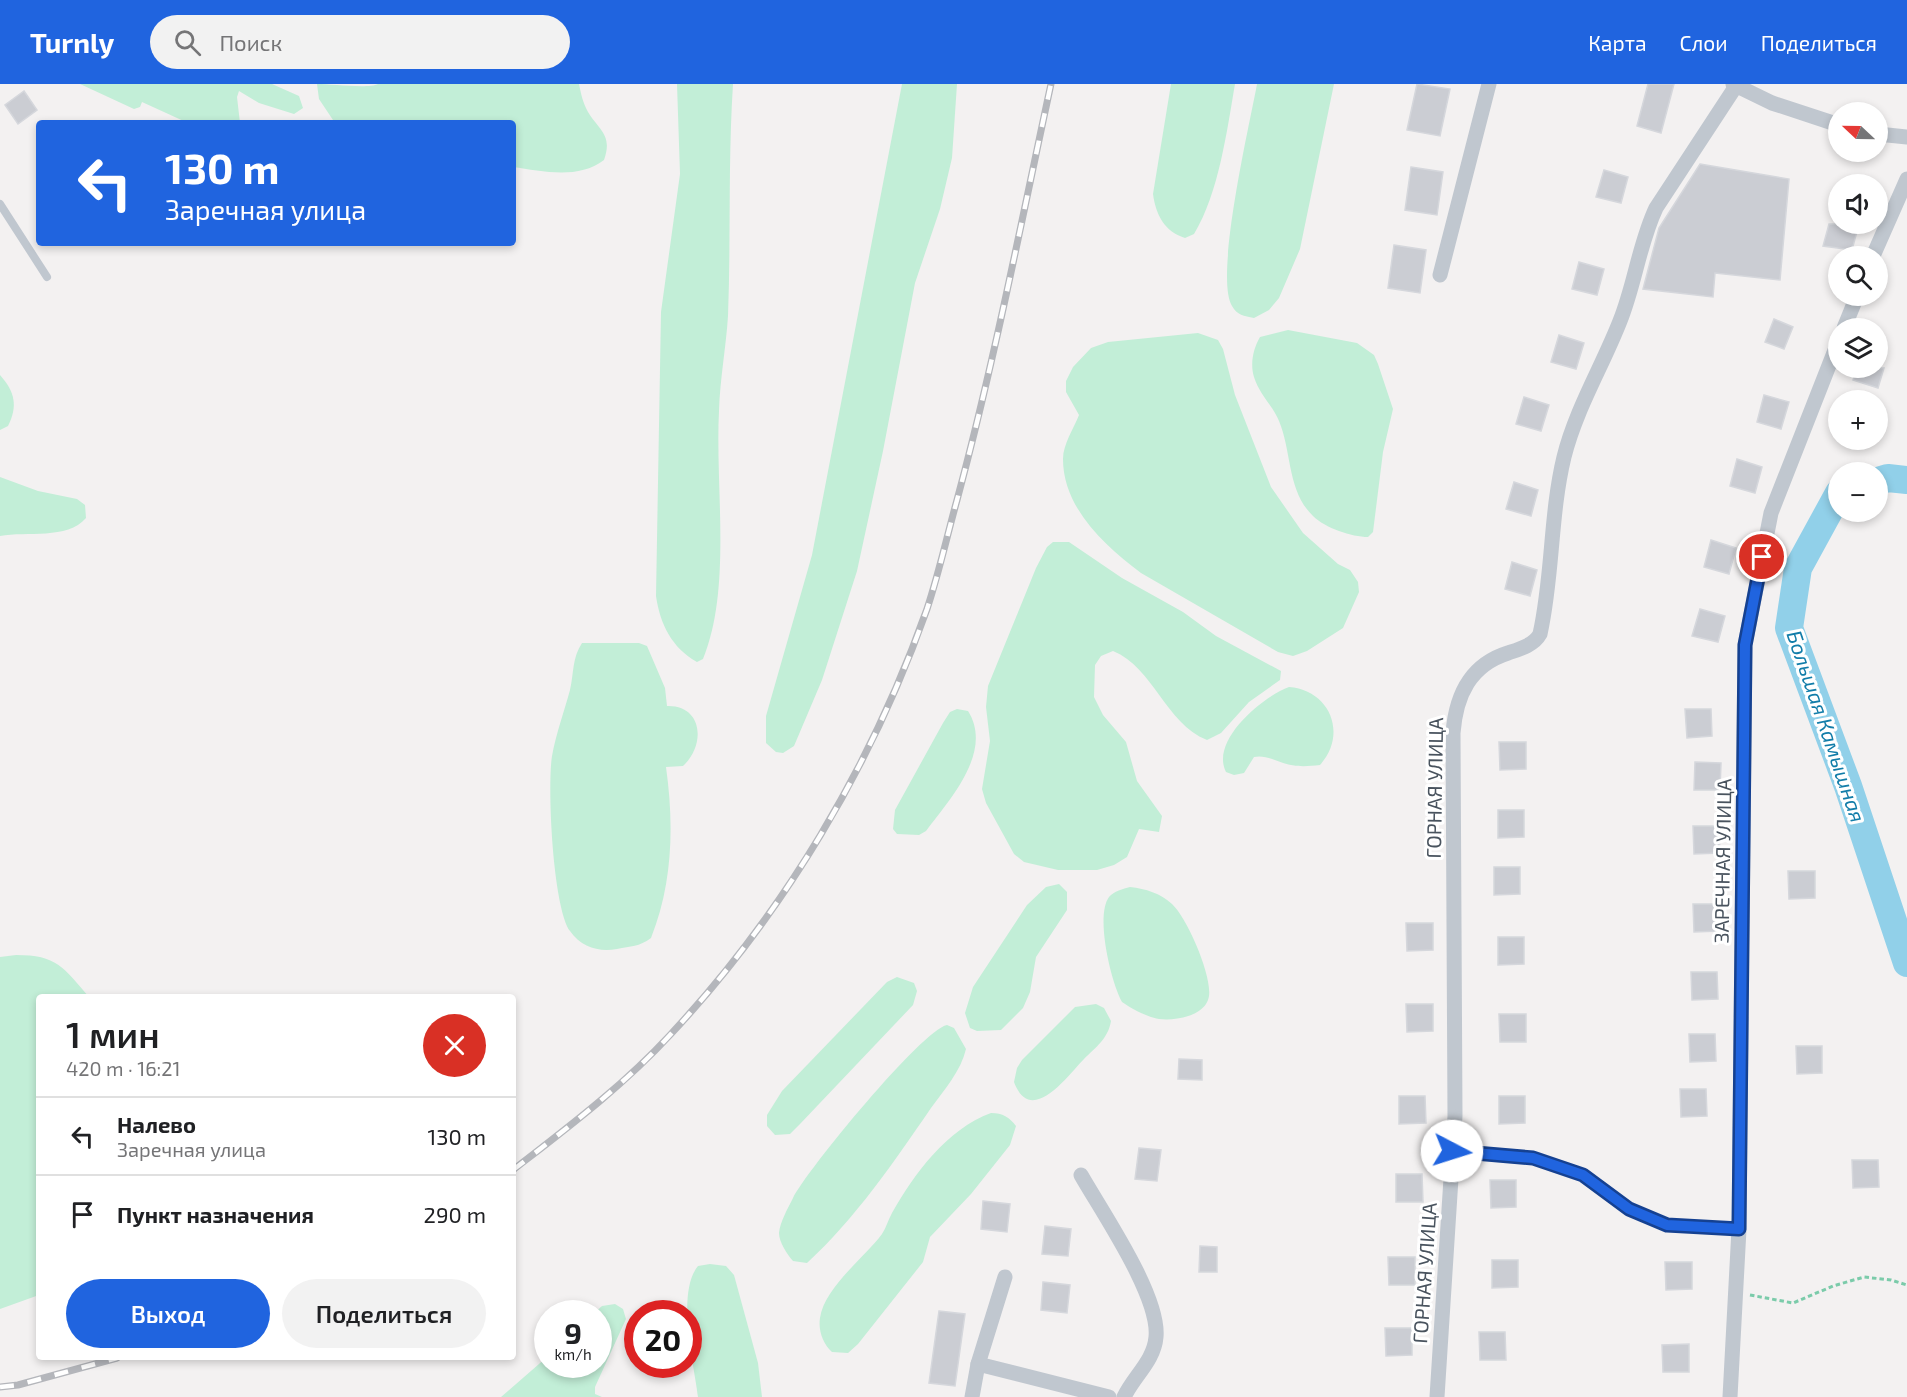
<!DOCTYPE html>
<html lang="ru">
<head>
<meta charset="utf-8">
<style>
	body { margin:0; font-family:"Exo 2",sans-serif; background:#f2f2f2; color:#202124; height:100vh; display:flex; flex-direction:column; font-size:22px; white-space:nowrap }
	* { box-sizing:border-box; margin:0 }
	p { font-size:20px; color:#757577 }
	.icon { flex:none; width:33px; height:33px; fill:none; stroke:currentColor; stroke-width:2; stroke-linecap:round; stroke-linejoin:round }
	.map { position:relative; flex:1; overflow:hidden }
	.details { position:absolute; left:36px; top:910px; width:480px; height:366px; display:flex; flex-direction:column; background:#fff; border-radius:6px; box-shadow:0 3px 9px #0003 }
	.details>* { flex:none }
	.banner { position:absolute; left:36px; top:36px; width:480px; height:126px; border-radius:6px; box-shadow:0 3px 9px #0003; background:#2064df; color:#fff; overflow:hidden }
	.needle { width:39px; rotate:292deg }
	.tools { position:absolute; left:1828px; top:18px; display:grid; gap:12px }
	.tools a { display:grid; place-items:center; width:60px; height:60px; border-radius:50%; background:#fff; box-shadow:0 3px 9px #0003; font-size:30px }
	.speed { position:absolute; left:534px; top:1216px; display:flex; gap:12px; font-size:30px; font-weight:700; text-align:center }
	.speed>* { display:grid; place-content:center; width:78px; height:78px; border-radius:50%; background:#fff; box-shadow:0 3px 9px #0003; line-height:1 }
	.speed small { font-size:15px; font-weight:400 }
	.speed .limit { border:9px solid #d22; background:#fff; color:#111 }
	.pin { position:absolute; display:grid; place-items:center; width:51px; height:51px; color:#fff; margin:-26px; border:3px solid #fff; border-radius:50%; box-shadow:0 2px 6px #0007 }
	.me { position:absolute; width:66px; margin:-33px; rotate:95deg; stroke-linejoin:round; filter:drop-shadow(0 0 4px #0008) }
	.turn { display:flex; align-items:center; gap:21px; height:126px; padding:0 30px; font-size:27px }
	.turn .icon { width:78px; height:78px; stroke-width:2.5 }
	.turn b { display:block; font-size:42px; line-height:51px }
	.round { display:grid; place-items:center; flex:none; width:63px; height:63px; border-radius:32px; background:#f2f2f2 }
	.headline { display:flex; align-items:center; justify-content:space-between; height:102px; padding:0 30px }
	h1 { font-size:36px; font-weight:600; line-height:45px }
	.button { display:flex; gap:12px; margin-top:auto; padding:12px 30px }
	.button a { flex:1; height:69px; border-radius:36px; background:#2064df; color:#fff; font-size:24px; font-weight:600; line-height:69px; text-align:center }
	.button a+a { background:#f2f2f2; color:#202124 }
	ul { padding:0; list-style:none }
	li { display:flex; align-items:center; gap:18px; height:78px; padding:0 30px; border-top:2px solid #e0e0e0 }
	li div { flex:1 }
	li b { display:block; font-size:22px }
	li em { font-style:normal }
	header { display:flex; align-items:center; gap:36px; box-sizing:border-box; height:84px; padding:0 30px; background:#2064df; color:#fff }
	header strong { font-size:28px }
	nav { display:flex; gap:33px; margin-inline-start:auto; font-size:21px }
	.search { width:420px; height:54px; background:#f2f2f2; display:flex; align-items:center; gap:15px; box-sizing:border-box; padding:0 21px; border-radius:33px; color:#757577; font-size:22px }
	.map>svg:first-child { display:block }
	.green { fill:#c2eed7 }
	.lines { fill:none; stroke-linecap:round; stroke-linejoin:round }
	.river { stroke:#91d0e9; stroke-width:28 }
	.building { fill:#cbcdd3; stroke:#d5d7dc; stroke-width:1.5 }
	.path { stroke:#7bcbaa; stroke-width:3; stroke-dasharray:4.5 3; stroke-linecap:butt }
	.lane { stroke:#c0c7cf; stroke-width:8 }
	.street { stroke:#c0c7cf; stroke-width:15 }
	.rail-casing { stroke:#b4b6bb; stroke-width:7 }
	.rail { stroke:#fff; stroke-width:4.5; stroke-dasharray:14; stroke-linecap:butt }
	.route-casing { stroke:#154191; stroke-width:15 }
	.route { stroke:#2064df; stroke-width:10 }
	.labels { text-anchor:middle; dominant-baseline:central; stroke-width:6; stroke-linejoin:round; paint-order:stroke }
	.street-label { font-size:20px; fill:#49535e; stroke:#fff }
	.water-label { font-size:21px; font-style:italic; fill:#127da9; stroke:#fff }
</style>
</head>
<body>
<header>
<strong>Turnly</strong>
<div class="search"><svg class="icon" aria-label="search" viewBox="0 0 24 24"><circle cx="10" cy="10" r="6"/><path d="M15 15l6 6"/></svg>Поиск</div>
<nav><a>Карта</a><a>Слои</a><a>Поделиться</a></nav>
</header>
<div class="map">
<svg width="1907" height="1313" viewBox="0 0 1907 1313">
	<rect width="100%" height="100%" fill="#f3f1f1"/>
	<g class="green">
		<path d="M80 0H272L299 12 303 24 294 30 259 19 239 7 237 13 240 39H188L142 18 140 23 134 25Z"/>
		<path d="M317 0C331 0 369 5 378 0H579C581 10 583 19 588 28 599 46 613 51 604 76 578 96 542 87 513 83V39H335L319 15Z"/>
		<path d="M677 0H733C728 77 731 154 728 232 726 263 720 295 719 327 715 403 732 505 703 575L697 578C672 564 660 540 656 512L661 228 680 90Z"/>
		<path d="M902 0H957L952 74 940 125 915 199 883 367 857 487 822 596 794 662 783 669 776 668 766 659V632L812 471Z"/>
		<path d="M1171 0H1235C1227 46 1219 109 1194 150L1185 154C1164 147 1156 131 1153 110Z"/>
		<path d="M1257 0H1334L1300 165 1279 214 1269 226 1254 234C1244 232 1237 231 1232 222 1214 193 1250 39 1257 0Z"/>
		<path d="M1288 246 1357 259 1374 271 1378 280 1393 325 1383 368 1373 448 1368 453C1352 453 1325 444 1313 432 1287 407 1292 368 1279 337 1273 322 1259 310 1254 293 1250 280 1253 265 1260 253Z"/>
		<path d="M1198 249 1218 256 1223 265 1235 311 1271 403 1303 449 1338 480 1350 486 1358 498 1359 508 1343 544 1307 567 1293 572 1278 568 1141 489C1105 462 1063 424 1063 375 1063 360 1074 344 1079 331L1066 308V297L1073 283 1091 264 1108 258Z"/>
		<path d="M0 291C15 308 18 322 8 342L0 346Z"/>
		<path d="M0 393 38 407 77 415 85 421 86 434C67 456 27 447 0 452Z"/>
		<path d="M1053 458H1069L1122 494 1183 528 1216 552 1281 587 1280 596 1249 618 1221 649 1207 656C1165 639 1154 584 1113 567L1101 572 1095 581 1094 613 1103 631 1126 658 1137 697 1162 732 1159 748 1139 745 1127 773 1114 781 1097 786H1058L1024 778 1014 770 986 719 982 705 990 657 986 623 988 602 1036 484 1047 463Z"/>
		<path d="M582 559H639L647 562 665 604 667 622C703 621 706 661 683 682L666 683C674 740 673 799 651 854 639 863 631 862 617 865 599 868 582 864 570 847 553 823 547 704 552 672 556 650 564 628 570 606 574 589 572 574 582 559Z"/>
		<path d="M1289 603C1330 606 1348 650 1320 681 1310 682 1301 683 1291 681 1279 679 1266 670 1254 673L1244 689 1234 691 1226 688C1210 657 1262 613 1289 603Z"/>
		<path d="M957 625 968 627C994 668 949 716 926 747L919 751 897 750 893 745 895 726 943 639 950 628Z"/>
		<path d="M1059 800 1067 808V826L1036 873 1030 908 1023 924 1001 946 977 947 970 944 965 929 973 903 1027 821 1046 803Z"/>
		<path d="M1130 803C1146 805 1160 809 1172 820 1187 834 1212 891 1209 912 1206 932 1176 937 1159 935 1147 933 1132 925 1122 918 1111 898 1095 832 1109 813 1114 807 1123 805 1130 803Z"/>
		<path d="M16 871C57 871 63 883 89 913L39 914V1211L0 1225V873Z"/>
		<path d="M897 893 914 899 917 907 913 921 800 1040 790 1050 775 1051 767 1042V1031L782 1007 887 898Z"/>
		<path d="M1096 920 1104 924 1111 937C1108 955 1096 963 1084 975 1069 990 1031 1044 1014 998L1017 984 1022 976 1075 923Z"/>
		<path d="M947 941 954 944 966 965C961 987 944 1006 931 1024 894 1078 855 1135 807 1179L793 1177C787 1170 779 1158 779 1149 780 1138 788 1124 793 1114 807 1086 922 946 947 941Z"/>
		<path d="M991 1029C1003 1029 1009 1033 1016 1042L1010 1061 971 1110 930 1153 923 1178 858 1260 848 1269 832 1268C823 1260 818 1246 820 1234 824 1204 864 1174 882 1150 886 1144 888 1136 892 1129 914 1090 947 1045 991 1029Z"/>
		<path d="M710 1180 726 1182 734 1191 758 1279 762 1313H698C694 1279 676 1209 698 1182Z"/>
		<path d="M615 1220 623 1225 626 1235 595 1303V1310L602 1313H501L547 1273 548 1281H598V1230H593L602 1222Z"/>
	</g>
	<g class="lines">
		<g class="river">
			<path d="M1878 397 1888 394 1907 396"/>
			<path d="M1839 409 1798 484 1789 544 1848 702 1907 879"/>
		</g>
	</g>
	<g class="building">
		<path d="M1417 0 1450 5 1440 52 1407 46Z"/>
		<path d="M1648 0H1674L1661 49 1637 42Z"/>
		<path d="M24 7 37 26 18 40 5 21Z"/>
		<path d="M1700 80 1789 95 1780 196 1715 189 1713 213 1643 205 1659 144Z"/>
		<path d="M1411 83 1443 88 1437 131 1405 126Z"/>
		<path d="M1604 86 1628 93 1621 119 1596 113Z"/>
		<path d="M1829 140H1859L1852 166 1823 162Z"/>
		<path d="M1394 161 1426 166 1420 209 1388 204Z"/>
		<path d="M1579 178 1604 185 1597 211 1572 205Z"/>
		<path d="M1774 235 1793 243 1784 265 1765 258Z"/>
		<path d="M1559 251 1584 259 1576 285 1551 278Z"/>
		<path d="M1857 284H1884L1878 304 1853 296Z"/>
		<path d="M1764 311 1789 318 1781 345 1757 338Z"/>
		<path d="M1524 313 1549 321 1541 347 1516 340Z"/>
		<path d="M1737 375 1762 383 1755 409 1730 402Z"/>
		<path d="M1514 398 1538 406 1531 432 1506 425Z"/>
		<path d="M1711 456 1736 464 1729 490 1704 483Z"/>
		<path d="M1512 478 1537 486 1530 512 1505 505Z"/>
		<path d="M1700 525 1725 532 1718 558 1692 552Z"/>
		<path d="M1685 625H1711L1712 652 1687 654Z"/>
		<path d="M1499 658H1526V685L1500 686Z"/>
		<path d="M1695 678 1721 679 1720 706H1694Z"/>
		<path d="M1498 726H1524V753L1498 754Z"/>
		<path d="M1693 742H1719L1720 769 1694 770Z"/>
		<path d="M1494 783H1520V810L1494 811Z"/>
		<path d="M1788 787H1815V814L1789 815Z"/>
		<path d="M1693 820H1719L1720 847 1694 848Z"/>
		<path d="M1406 839H1433V866L1407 867Z"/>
		<path d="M1498 853H1524V880L1498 881Z"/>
		<path d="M1691 888H1717L1718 915 1692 916Z"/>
		<path d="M1406 920H1433V947L1407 948Z"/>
		<path d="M1499 930H1526V958H1500Z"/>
		<path d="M1689 950H1715L1716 977 1690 978Z"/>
		<path d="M1796 962H1822V989L1797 990Z"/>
		<path d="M1179 975 1202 976V996L1178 995Z"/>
		<path d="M1680 1005H1706L1707 1032 1681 1033Z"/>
		<path d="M1399 1012H1425L1426 1039 1399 1040Z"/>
		<path d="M1499 1012H1525V1039L1499 1040Z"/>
		<path d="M1139 1064 1161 1066 1157 1097 1135 1095Z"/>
		<path d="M1852 1076H1878L1879 1103 1853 1104Z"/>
		<path d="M1396 1090H1422L1423 1118H1396Z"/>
		<path d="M1490 1096H1516V1123L1491 1124Z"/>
		<path d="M983 1117 1010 1120 1007 1148 981 1145Z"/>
		<path d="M1045 1142 1071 1145 1068 1172 1042 1170Z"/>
		<path d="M1200 1162 1217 1163V1188H1199Z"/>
		<path d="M1388 1173H1415V1201H1389Z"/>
		<path d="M1492 1176H1518V1203L1492 1204Z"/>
		<path d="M1665 1178H1692V1205L1666 1206Z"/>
		<path d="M1043 1198 1070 1201 1067 1229 1041 1226Z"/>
		<path d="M939 1227 965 1230 955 1302 929 1299Z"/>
		<path d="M1385 1244H1412V1271L1386 1272Z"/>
		<path d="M1479 1248H1505L1506 1276H1480Z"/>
		<path d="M1689 1260V1288H1663L1662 1261Z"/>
	</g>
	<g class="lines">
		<path class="path" d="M1750 1211 1793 1219 1833 1202 1864 1193 1891 1196 1907 1201"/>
		<g class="lane">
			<path d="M0 120 47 193"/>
			<path d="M1452 1067 1533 1074 1583 1091 1629 1125 1667 1141 1739 1145"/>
		</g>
		<g class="street">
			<path d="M1733 0 1772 19 1839 41"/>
			<path d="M1878 50 1907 53"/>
			<path d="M1873 172 1907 95"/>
			<path d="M1440 191 1489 0"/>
			<path d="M1844 244 1857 212"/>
			<path d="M1081 1091C1102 1128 1160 1212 1156 1253 1154 1277 1134 1292 1124 1313"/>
			<path d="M978 1280 1109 1313"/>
			<path d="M972 1313 978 1280 1005 1193"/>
			<path d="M1437 1313 1455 1032 1453 649C1456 611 1470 581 1508 569 1520 565 1534 561 1540 550 1553 492 1550 431 1564 373 1576 325 1602 283 1620 237 1635 200 1639 160 1656 124L1736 2"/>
			<path d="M1730 1313 1739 1145 1745 561 1771 429 1839 256"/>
		</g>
		<defs>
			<g id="rail">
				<path d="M513 1086C567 1044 623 1002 670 951 784 829 871 683 927 525 939 489 947 452 957 416 994 279 1021 139 1051 0"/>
				<path d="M0 1303 18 1301 117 1274"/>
			</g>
		</defs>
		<use href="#rail" class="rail-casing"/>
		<use href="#rail" class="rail"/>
	</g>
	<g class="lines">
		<defs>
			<path id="route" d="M1452 1067 1533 1074 1583 1091 1629 1125 1667 1141 1739 1145 1745 561 1762 473"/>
		</defs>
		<use href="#route" class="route-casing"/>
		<use href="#route" class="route"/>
	</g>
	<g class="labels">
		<g class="street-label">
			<text transform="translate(1434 704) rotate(-89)">ГОРНАЯ УЛИЦА</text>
			<text transform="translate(1722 777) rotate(-89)">ЗАРЕЧНАЯ УЛИЦА</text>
			<text transform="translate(1424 1189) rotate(-86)">ГОРНАЯ УЛИЦА</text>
		</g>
		<g class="water-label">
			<text transform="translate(1827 642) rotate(71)">Большая Камышная</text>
		</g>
	</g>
</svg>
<div class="tools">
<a><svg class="needle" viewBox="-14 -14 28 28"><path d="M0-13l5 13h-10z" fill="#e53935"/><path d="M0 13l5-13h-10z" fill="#757577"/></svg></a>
<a><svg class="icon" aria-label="sound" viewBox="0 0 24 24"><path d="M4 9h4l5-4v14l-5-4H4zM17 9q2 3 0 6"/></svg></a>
<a><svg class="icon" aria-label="search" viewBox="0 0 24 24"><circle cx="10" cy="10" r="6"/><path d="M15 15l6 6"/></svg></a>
<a><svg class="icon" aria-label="layers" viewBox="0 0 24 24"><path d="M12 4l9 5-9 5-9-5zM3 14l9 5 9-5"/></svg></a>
<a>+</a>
<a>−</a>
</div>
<div class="speed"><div>9<small>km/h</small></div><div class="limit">20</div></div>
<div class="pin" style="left:1762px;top:473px;background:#d93025"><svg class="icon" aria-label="arrive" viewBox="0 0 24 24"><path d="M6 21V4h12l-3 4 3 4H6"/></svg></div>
<svg class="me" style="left:1452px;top:1067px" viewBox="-20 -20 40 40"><circle r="19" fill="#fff"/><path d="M0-13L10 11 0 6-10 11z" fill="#2064df"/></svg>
<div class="banner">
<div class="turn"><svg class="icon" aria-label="left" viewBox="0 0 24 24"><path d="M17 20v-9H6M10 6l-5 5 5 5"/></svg><div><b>130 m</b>Заречная улица</div></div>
</div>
<section class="details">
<div class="headline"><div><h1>1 мин</h1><p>420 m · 16:21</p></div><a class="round" style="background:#d93025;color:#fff"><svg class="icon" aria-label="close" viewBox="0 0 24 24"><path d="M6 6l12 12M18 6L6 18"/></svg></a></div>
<ul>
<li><svg class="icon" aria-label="left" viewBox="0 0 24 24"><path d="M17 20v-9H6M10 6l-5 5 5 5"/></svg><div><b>Налево</b><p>Заречная улица</p></div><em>130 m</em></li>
<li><svg class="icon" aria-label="arrive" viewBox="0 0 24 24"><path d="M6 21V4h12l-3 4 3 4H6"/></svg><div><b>Пункт назначения</b></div><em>290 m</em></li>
</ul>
<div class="button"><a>Выход</a><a>Поделиться</a></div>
</section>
</div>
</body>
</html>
